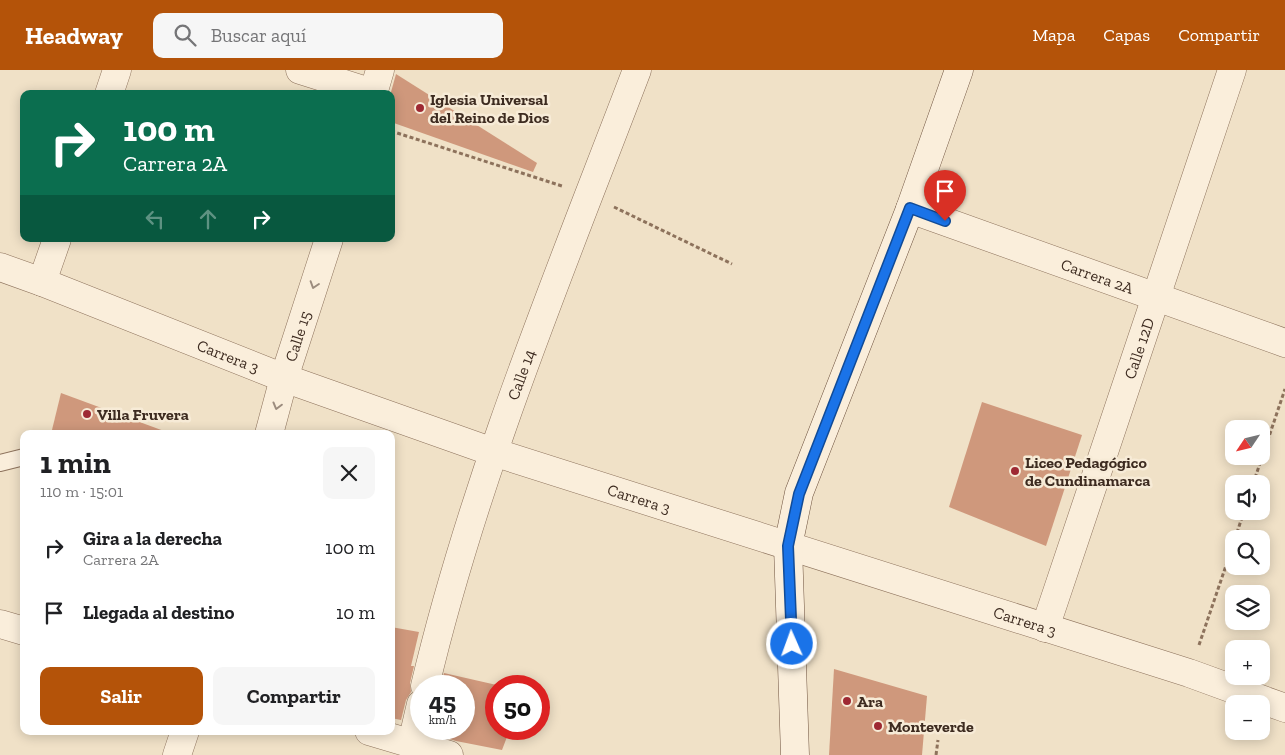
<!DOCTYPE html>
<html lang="es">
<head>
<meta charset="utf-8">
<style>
	body { margin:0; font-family:"Zilla Slab",serif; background:#f6f6f6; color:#202124; height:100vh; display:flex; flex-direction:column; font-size:19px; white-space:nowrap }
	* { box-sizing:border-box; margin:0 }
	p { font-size:16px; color:#757577 }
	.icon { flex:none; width:28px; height:28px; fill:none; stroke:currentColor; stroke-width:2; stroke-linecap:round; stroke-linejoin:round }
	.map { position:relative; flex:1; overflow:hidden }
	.side { position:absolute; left:20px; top:360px; width:375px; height:305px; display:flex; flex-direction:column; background:#fff; border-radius:10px; box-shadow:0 2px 12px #0003 }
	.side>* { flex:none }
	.guide { position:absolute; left:20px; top:20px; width:375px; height:152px; border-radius:10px; box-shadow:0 2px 12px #0003; background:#0b6e4f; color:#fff; overflow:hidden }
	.needle { width:32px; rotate:235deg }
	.controls { position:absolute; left:1225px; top:350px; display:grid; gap:10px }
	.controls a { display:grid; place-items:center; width:45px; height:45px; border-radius:10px; background:#fff; box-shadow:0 2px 12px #0003; font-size:25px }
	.speed { position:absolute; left:410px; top:605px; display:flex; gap:10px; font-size:25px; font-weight:700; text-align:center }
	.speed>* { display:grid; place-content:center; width:65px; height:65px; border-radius:50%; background:#fff; box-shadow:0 2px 12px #0003; line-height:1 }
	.speed small { font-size:12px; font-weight:400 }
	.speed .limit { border:8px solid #d22; background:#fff; color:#111 }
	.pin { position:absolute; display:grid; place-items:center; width:42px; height:42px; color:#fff; margin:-51px -21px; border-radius:50% 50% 50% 0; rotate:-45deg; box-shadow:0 0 5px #0007 }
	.pin .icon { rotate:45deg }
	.me { position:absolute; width:55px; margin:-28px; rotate:358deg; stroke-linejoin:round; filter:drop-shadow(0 0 4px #0008) }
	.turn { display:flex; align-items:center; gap:18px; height:105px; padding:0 20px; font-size:22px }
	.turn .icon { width:65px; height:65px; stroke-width:2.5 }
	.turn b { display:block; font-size:35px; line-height:42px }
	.lanes { display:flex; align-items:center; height:48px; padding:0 20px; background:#0003; justify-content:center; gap:25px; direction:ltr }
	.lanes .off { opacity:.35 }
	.round { display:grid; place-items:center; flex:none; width:52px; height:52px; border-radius:10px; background:#f6f6f6 }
	.headline { display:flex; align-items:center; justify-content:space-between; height:85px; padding:0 20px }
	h1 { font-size:30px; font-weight:800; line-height:38px }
	.action { display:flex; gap:10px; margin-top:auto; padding:10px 20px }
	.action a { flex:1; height:58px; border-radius:10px; background:#b45309; color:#fff; font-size:20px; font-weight:800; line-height:58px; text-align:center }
	.action a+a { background:#f6f6f6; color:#202124 }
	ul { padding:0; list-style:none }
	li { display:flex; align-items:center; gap:15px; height:65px; padding:0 20px }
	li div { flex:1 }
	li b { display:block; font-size:19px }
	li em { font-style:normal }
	header { display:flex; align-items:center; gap:30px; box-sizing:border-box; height:70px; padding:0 25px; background:#b45309; color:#fff }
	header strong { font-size:24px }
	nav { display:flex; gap:28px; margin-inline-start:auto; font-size:18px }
	.search { width:350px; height:45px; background:#f6f6f6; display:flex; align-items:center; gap:12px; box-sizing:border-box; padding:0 18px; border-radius:10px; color:#757577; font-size:19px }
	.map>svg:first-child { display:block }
	.building { fill:#cf987c }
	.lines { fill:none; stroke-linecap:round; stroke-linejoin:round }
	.service-casing { stroke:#8d725c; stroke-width:18 }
	.minor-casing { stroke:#8d725c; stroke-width:29 }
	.tertiary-casing { stroke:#8d725c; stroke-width:29 }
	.secondary-casing { stroke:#6f533f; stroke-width:29 }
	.path { stroke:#8d725c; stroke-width:3; stroke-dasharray:4 2.5; stroke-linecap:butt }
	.service { stroke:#faeedb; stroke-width:16 }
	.minor { stroke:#faeedb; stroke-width:28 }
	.tertiary { stroke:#faeedb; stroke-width:28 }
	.secondary { stroke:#faeedb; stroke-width:28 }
	.oneway { stroke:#9c8c7e }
	.route-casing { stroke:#114b97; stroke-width:12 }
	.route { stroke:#1a73e8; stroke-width:9 }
	.poi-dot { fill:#9e2933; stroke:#f7ebd7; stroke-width:2 }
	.labels { text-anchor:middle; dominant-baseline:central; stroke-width:5; stroke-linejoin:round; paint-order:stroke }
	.poi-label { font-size:16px; font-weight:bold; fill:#3d2b20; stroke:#f7ebd7; text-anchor:start }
	.street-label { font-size:16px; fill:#3d2b20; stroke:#f7ebd7 }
</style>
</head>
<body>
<header>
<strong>Headway</strong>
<div class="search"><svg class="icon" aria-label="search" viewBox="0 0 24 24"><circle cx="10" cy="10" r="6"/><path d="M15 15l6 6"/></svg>Buscar aquí</div>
<nav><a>Mapa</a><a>Capas</a><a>Compartir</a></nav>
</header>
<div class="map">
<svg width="1285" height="685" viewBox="0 0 1285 685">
	<rect width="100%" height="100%" fill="#f0e1c7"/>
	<g class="building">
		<path d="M396 4 537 93 533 102 391 52V22Z"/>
		<path d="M61 323 164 361V364H51Z"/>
		<path d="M982 332 1082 365 1046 476 949 437Z"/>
		<path d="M391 557 419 562 411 596H414L410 613 411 622 406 630 401 650 391 648Z"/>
		<path d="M834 599 927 626 922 685H829Z"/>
		<path d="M444 603 501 616H496V659H510L502 680 456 671 433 664 434 659H464V616H441Z"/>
	</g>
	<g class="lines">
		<defs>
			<path id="service" d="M0 393 24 387"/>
			<g id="minor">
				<path d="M300 0 373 23"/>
				<path d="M109 24 117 0"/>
				<path id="s1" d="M0 197 42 212 284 308 493 382 1189 603 1285 638"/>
				<path d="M42 212 57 169"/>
				<path d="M0 554 24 561"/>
				<path id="s2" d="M1045 558 1232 0"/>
				<path id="s3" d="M425 616C475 405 560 202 637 0"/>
				<path d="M369 661 449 685"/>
				<path d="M412 673 421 634"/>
			</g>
			<g id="tertiary">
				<path d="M373 24 380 0"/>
				<path id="s4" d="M910 139 1285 273"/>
				<path id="s5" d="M269 364 284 308 329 169"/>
				<path d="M177 685 185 661"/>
			</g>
			<path id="secondary" d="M795 685 788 476 799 423 910 139 959 0"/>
		</defs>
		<use href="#service" class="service-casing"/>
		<use href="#minor" class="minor-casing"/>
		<use href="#tertiary" class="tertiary-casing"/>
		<use href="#secondary" class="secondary-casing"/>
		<g class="path">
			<path d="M391 61 562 116"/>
			<path d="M614 137 732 194"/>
			<path d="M1253 414 1285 319"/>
			<path d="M1235 469 1244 441"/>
			<path d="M1199 575 1234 472"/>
			<path d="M936 685 938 670"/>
		</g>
		<use href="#service" class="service"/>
		<use href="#minor" class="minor"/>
		<use href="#tertiary" class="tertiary"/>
		<use href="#secondary" class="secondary"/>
	</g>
	<defs><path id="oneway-chevron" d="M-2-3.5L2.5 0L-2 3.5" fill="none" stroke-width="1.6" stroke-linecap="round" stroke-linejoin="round" transform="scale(1.25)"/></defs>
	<g class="oneway">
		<use href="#oneway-chevron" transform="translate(314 215) rotate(108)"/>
		<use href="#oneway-chevron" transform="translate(277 336) rotate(105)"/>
	</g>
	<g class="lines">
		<defs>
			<path id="route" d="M792 574 788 476 799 424 910 138 945 151"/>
		</defs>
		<use href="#route" class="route-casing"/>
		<use href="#route" class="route"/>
	</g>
	<g class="poi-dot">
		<circle cx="420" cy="38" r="5"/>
		<circle cx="87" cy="344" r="5"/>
		<circle cx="1015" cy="401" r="5"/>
		<circle cx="847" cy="631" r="5"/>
		<circle cx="878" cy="656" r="5"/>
	</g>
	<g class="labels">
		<g class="poi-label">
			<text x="430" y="29">Iglesia Universal<tspan x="430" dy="18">del Reino de Dios</tspan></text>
			<text x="97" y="344">Villa Fruvera</text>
			<text x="1025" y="392">Liceo Pedagógico<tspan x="1025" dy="18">de Cundinamarca</tspan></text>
			<text x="857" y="631">Ara</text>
			<text x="888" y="656">Monteverde</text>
		</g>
		<g class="street-label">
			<text stroke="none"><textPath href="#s4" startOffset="199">Carrera 2A</textPath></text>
			<text stroke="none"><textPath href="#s5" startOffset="102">Calle 15</textPath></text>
			<text stroke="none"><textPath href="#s2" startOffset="295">Calle 12D</textPath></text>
			<text stroke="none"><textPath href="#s1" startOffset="245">Carrera 3</textPath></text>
			<text stroke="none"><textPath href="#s3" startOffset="326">Calle 14</textPath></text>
			<text stroke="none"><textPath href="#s1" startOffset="680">Carrera 3</textPath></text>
			<text stroke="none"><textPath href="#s1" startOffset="1085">Carrera 3</textPath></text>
		</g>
	</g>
</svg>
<div class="controls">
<a><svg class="needle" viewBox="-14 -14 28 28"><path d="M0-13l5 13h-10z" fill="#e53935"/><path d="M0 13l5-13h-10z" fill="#757577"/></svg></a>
<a><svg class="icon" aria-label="sound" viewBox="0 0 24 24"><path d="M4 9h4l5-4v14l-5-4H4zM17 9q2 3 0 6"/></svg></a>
<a><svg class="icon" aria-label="search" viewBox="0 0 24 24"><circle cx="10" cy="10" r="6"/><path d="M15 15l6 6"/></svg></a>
<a><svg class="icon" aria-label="layers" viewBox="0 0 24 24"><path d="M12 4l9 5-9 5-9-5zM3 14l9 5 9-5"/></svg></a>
<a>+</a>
<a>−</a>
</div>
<div class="speed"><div>45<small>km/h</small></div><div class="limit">50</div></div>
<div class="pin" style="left:945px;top:151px;background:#d93025"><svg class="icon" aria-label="arrive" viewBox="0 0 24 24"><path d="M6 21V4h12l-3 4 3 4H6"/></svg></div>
<svg class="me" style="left:792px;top:574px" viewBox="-20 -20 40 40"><circle r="17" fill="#1a73e8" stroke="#fff" stroke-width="3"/><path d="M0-11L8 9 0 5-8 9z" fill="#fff"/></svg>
<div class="guide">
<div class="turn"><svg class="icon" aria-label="right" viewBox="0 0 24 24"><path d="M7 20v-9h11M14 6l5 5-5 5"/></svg><div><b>100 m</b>Carrera 2A</div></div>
<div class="lanes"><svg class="icon off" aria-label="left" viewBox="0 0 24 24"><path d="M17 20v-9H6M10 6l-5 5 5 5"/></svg><svg class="icon off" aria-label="ahead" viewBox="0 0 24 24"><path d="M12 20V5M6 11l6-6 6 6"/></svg><svg class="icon" aria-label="right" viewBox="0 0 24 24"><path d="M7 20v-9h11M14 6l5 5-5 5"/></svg></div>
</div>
<section class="side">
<div class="headline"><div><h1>1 min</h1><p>110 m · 15:01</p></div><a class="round"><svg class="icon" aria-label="close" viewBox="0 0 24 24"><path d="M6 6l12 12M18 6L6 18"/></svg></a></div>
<ul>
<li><svg class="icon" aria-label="right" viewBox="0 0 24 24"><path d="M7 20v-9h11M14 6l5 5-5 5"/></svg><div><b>Gira a la derecha</b><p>Carrera 2A</p></div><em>100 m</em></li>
<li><svg class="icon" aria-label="arrive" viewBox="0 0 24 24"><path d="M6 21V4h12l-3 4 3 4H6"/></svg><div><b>Llegada al destino</b></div><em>10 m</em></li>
</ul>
<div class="action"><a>Salir</a><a>Compartir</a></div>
</section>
</div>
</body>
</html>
